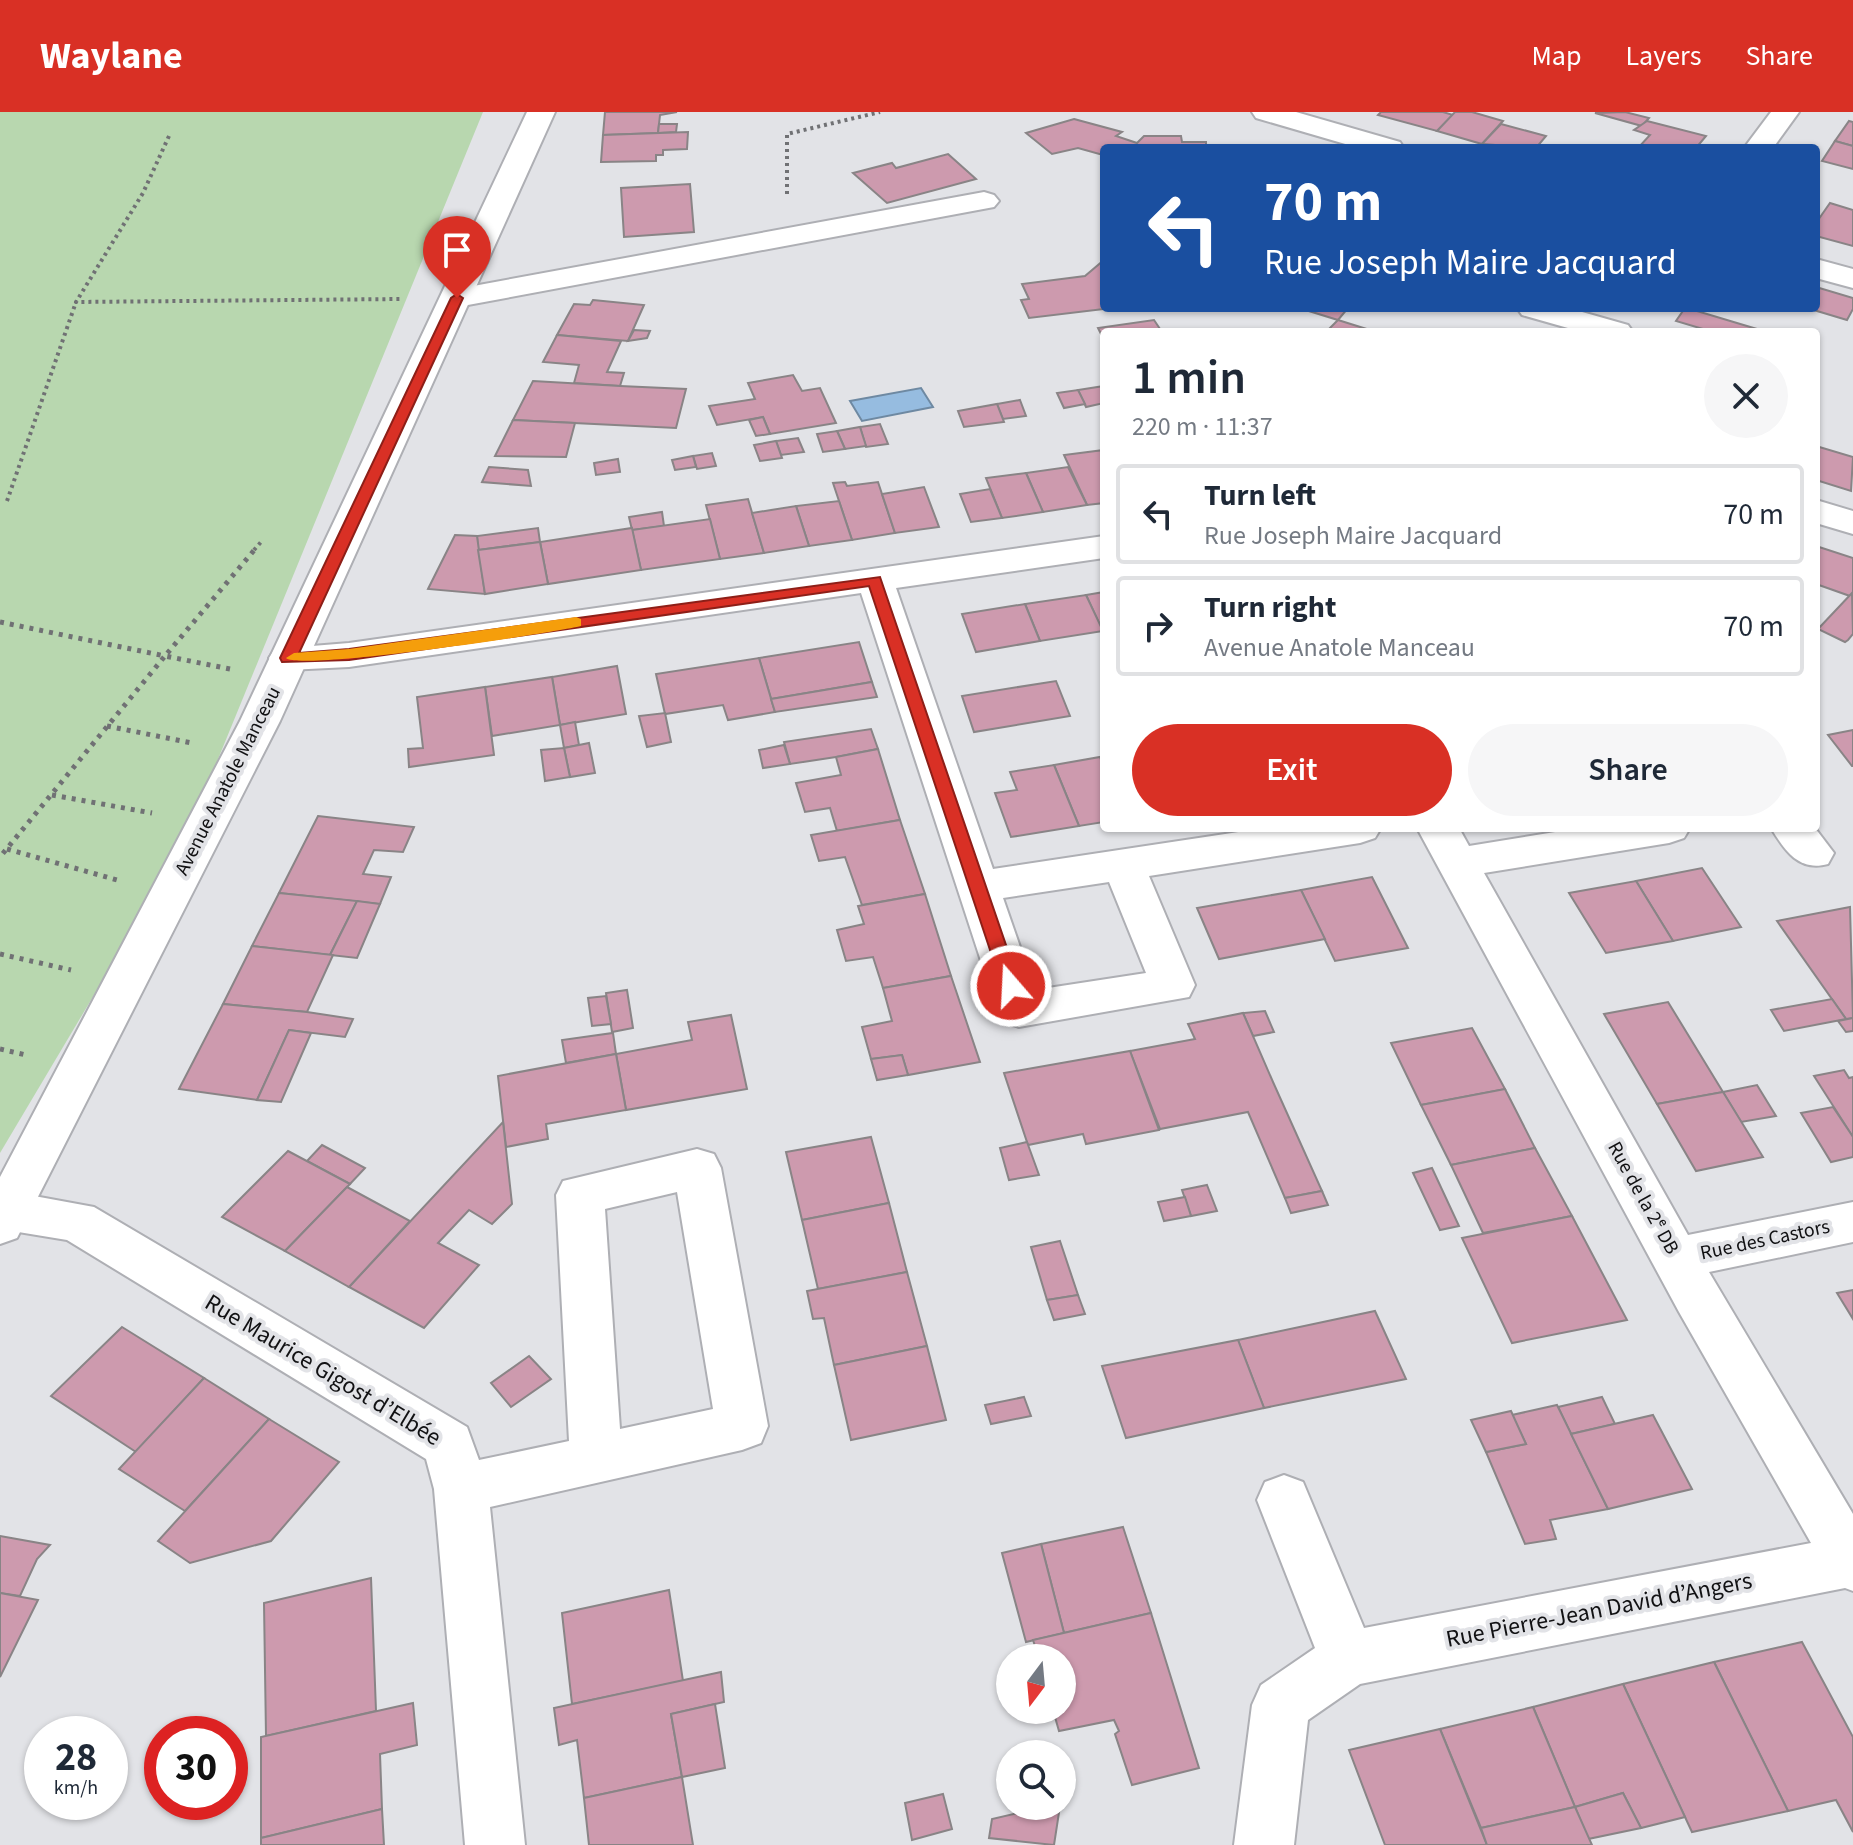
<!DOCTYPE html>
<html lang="en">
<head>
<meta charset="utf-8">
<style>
	body { margin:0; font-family:"Source Sans 3",sans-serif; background:#f6f6f7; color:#1f2937; height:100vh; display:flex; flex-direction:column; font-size:30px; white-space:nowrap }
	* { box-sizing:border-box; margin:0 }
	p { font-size:26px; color:#747a83 }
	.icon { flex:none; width:44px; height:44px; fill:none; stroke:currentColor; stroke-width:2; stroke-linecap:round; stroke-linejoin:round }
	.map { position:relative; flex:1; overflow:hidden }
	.side { position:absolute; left:1100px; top:216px; width:720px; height:504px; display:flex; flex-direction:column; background:#fff; border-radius:8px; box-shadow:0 2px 6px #0004 }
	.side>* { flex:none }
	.top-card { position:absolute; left:1100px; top:32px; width:720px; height:168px; border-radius:8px; box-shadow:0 2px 6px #0004; background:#1a4fa0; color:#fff; overflow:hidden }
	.needle { width:52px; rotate:196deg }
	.controls { position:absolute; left:996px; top:1532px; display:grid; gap:16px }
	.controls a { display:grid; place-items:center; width:80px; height:80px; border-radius:50%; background:#fff; box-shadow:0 2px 6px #0004; font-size:40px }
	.speed { position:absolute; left:24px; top:1604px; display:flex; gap:16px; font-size:40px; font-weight:700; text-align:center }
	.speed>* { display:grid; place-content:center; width:104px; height:104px; border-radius:50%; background:#fff; box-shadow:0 2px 6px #0004; line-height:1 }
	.speed small { font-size:20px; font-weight:400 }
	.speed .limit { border:12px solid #d22; background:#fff; color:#111 }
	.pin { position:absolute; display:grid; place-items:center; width:68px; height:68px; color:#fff; margin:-82px -34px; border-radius:50% 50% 50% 0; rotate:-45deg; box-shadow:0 0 8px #0007 }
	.pin .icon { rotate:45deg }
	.me { position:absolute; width:88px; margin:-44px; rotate:341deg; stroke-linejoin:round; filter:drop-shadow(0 0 6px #0008) }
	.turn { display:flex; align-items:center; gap:28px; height:168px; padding:0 32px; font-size:36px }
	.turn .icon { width:104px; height:104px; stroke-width:2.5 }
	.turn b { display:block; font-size:56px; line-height:68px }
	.round { display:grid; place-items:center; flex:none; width:84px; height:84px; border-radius:42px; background:#f6f6f7 }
	.summary { display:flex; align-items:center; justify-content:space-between; height:136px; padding:0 32px }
	h1 { font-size:48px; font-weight:600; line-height:60px }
	.cta { display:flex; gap:16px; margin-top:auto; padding:16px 32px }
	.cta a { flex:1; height:92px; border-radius:48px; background:#d93025; color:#fff; font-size:32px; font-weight:600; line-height:92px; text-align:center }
	.cta a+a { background:#f6f6f7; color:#1f2937 }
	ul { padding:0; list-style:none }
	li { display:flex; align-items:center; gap:24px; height:100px; margin:0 16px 12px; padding:0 16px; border:4px solid #e0e1e3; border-radius:8px }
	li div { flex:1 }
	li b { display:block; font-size:30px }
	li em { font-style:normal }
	header { display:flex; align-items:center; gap:48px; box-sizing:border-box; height:112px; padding:0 40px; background:#d93025; color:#fff }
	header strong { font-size:38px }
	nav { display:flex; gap:44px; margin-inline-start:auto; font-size:28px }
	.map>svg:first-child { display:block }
	.green { fill:#b8d7af }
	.water { fill:#96bce0; stroke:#6e89a2; stroke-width:2 }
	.building { fill:#cd9aae; stroke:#898486; stroke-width:2 }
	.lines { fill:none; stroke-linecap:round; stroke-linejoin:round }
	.minor-casing { stroke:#aeafb4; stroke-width:4 }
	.major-casing { stroke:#aeafb4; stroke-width:4 }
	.path-far1 { stroke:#707174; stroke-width:4; stroke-dasharray:3 4; stroke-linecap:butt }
	.path { stroke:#707174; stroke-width:5; stroke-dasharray:4 6; stroke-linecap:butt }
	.minor { fill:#fff; fill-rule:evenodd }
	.major { fill:#fff; fill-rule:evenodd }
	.route { fill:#d93025; stroke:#8d1f18; stroke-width:2 }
	.slow { fill:#f59e0b }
	.labels { text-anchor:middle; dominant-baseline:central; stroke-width:8; stroke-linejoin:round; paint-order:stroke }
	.street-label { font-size:20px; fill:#111113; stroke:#e2e3e7 }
	.near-street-label { font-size:24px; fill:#111113; stroke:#e2e3e7 }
</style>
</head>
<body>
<header>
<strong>Waylane</strong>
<nav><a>Map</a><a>Layers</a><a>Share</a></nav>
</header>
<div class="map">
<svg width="1853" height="1733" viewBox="0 0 1853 1733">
	<rect width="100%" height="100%" fill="#e2e3e7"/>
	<path class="green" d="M0 0H483L182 735 0 1041Z"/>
	<path class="water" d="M921 276 933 295 862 309 850 289Z"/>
	<g class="building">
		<path d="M605 0H677L660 3 658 21 603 23Z"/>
		<path d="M1381 0H1443L1453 3 1437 19 1378 3Z"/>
		<path d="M1455 0H1472L1503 9 1482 32 1437 19Z"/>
		<path d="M1625 0 1649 6 1642 14 1595 1Z"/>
		<path d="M1074 7 1122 20 1116 24 1137 31 1144 24H1181L1182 30H1206V36H1104L1103 43 1078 36 1052 42 1026 21Z"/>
		<path d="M1647 9 1706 24 1696 36H1638L1650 23 1634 18Z"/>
		<path d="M1849 9 1853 10V34L1835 29Z"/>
		<path d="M659 12H677L676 20 658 21Z"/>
		<path d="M1501 12 1546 24 1536 36 1482 32Z"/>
		<path d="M688 20 687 37 663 38V43H656V49L601 50 603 23Z"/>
		<path d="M1835 29 1853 34V57L1822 49Z"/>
		<path d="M948 42 976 67 887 91 853 61 892 51 896 56Z"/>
		<path d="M690 72 694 120 624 125 621 76Z"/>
		<path d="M1830 91 1853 98V134L1816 124V111Z"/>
		<path d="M1104 148V196H1112L1029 206 1021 188 1029 187 1022 172 1085 164Z"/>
		<path d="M1816 175 1853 186V197L1847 208 1807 196H1816Z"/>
		<path d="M593 188 644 193 628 229 557 223 574 192 590 193Z"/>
		<path d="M1299 196H1348L1338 208Z"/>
		<path d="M1685 196H1687L1767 220H1713L1676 209Z"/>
		<path d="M1154 208 1162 220H1104V228L1098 216Z"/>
		<path d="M1338 208 1373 219 1375 220H1326Z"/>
		<path d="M634 218 650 219 647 226 628 229Z"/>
		<path d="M557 223 621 229 607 260 624 261 620 274 574 271 579 253 543 250Z"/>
		<path d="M793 263 802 279 820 276 836 311 770 322 763 305 717 313 709 294 755 287 748 271Z"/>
		<path d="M533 269 620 274 686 277 676 316 513 308Z"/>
		<path d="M1104 274V291L1086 295 1078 278Z"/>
		<path d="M1078 278 1085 292 1064 296 1057 281Z"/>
		<path d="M1020 288 1026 304 1003 307 997 292Z"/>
		<path d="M997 292 1004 310 964 315 958 299Z"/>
		<path d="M763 305 770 322 756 324 749 308Z"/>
		<path d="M513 308 575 311 566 345 495 344Z"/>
		<path d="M880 312 888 332 866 335 860 315Z"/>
		<path d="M860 315 866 334 845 337 837 319Z"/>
		<path d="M837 319 845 337 823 340 817 322Z"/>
		<path d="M798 326 804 340 781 343 776 329Z"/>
		<path d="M776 329 782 346 760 349 754 333Z"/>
		<path d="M1816 334 1853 345 1851 379 1816 368Z"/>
		<path d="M1104 338V391L1087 393 1064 343Z"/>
		<path d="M712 341 716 354 697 357 693 344Z"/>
		<path d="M693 344 696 355 675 358 672 348Z"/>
		<path d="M618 347 620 360 596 363 594 351Z"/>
		<path d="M489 355 528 358 531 374 482 370Z"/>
		<path d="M1068 355 1087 393 1043 400 1026 361Z"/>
		<path d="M1026 361 1043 400 1002 406 986 366Z"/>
		<path d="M845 370 847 374 878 370 895 421 852 428 833 371Z"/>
		<path d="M924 375 939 415 895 421 882 382Z"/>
		<path d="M990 377 1002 406 971 410 960 382Z"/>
		<path d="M748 387 764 441 720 447 706 393Z"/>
		<path d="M839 389 852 428 809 434 796 394Z"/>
		<path d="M796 394 809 434 764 441 752 401Z"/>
		<path d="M662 400 664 414 632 418 629 405Z"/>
		<path d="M710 407 720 447 641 458 632 418Z"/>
		<path d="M538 416 540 430 478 438 477 424Z"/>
		<path d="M632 416 641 458 548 472 540 430Z"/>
		<path d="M455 423 477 424 485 482 428 477Z"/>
		<path d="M540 430 548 472 485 482 478 438Z"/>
		<path d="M1816 434 1853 446V481L1850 484 1816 472Z"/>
		<path d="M1104 480V522L1086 483Z"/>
		<path d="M1852 481 1853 522 1848 528 1845 530 1818 517Z"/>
		<path d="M1086 483 1103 519 1040 529 1025 492Z"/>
		<path d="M1025 492 1040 529 976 540 962 502Z"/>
		<path d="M859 530 872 570 771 587 759 546Z"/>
		<path d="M759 546 775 600 728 608 723 593 665 602 656 562Z"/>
		<path d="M617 554 626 602 560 613 552 565Z"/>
		<path d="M552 565 560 613 492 624 485 575Z"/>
		<path d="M1056 569 1070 604 974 620 962 584Z"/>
		<path d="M872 570 877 585 775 600 771 587Z"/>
		<path d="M485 575 494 643 409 655 408 637 423 636 417 585Z"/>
		<path d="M665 601 671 630 647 635 639 604Z"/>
		<path d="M575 610 579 633 564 636 560 613Z"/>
		<path d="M871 617 878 637 836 645 790 652 784 630Z"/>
		<path d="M1853 618V654H1852L1828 623Z"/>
		<path d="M589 631 595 661 570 665 564 636Z"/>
		<path d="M784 633 790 652 763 656 759 638Z"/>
		<path d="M564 636 570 665 545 669 541 638Z"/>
		<path d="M878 637 900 708 837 719 830 696 805 700 796 671 841 663 836 645Z"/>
		<path d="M1100 645 1104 656V710L1079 714 1054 653Z"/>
		<path d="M1054 653 1079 714 1011 725 995 681 1017 678 1010 660Z"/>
		<path d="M318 704 414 715 403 740 374 738 363 762 391 765 380 792 279 781Z"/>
		<path d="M900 708 925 782 862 793 845 745 819 749 811 723Z"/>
		<path d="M1702 756 1741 815 1673 829 1636 769Z"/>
		<path d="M1372 765 1408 836 1335 849 1301 778Z"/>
		<path d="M1636 769 1673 829 1606 841 1569 781Z"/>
		<path d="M1301 778 1325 827 1219 847 1197 796Z"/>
		<path d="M279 781 357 789 330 843 252 834Z"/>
		<path d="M925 782 951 864 883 876 873 845 846 849 837 818 864 812 858 794Z"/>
		<path d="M357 789 380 792 357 846 330 843Z"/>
		<path d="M1850 795 1853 906 1846 907 1777 809Z"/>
		<path d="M252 834 333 843 307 900 223 892Z"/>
		<path d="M951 864 980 950 908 963 902 943 871 947 862 915 892 909 883 876Z"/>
		<path d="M627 878 633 916 612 920 606 881Z"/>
		<path d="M606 884 611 912 592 914 588 886Z"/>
		<path d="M1832 887 1846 907 1784 919 1771 898Z"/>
		<path d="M1668 890 1723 980 1657 992 1604 902Z"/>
		<path d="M223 892 307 900 353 907 345 925 289 918 257 988 179 977Z"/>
		<path d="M1265 899 1274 920 1253 924 1243 901Z"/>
		<path d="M1243 901 1273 970 1322 1079 1285 1086 1248 1000 1160 1017 1130 939 1195 927 1188 912Z"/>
		<path d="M731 903 747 977 626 998 616 942 692 928 688 910Z"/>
		<path d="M1853 906V919L1846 920 1838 909Z"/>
		<path d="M1472 916 1505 977 1421 993 1391 931Z"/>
		<path d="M289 918 311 921 281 990 257 988Z"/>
		<path d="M613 921 616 942 566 951 562 928Z"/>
		<path d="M1130 939 1159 1018 1086 1032 1083 1022 1028 1033 1004 961Z"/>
		<path d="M616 942 626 998 546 1012 548 1027 506 1035 498 964Z"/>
		<path d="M902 943 908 963 877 968 871 947Z"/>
		<path d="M1844 958 1849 966 1853 965V1025L1814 964Z"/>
		<path d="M1757 973 1776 1004 1741 1010 1723 980Z"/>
		<path d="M1505 977 1535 1036 1451 1053 1421 993Z"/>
		<path d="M1723 980 1763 1045 1696 1059 1657 992Z"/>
		<path d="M1833 995 1853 1025V1045L1831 1050 1801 1001Z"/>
		<path d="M503 1010 512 1092 492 1112 469 1098 438 1131 479 1153 424 1216 349 1175Z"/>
		<path d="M871 1025 889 1091 802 1108 786 1040Z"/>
		<path d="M1027 1030 1039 1063 1009 1068 1000 1036Z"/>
		<path d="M322 1033 365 1056 350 1072 307 1049Z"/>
		<path d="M1535 1036 1572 1104 1483 1121 1451 1053Z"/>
		<path d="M288 1039 350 1072 285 1139 222 1105Z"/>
		<path d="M1432 1056 1459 1114 1440 1118 1413 1061Z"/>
		<path d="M1207 1073 1217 1099 1191 1104 1182 1078Z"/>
		<path d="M347 1075 410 1109 349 1175 285 1139Z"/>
		<path d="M1322 1079 1328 1093 1291 1101 1285 1086Z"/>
		<path d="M1185 1085 1191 1104 1164 1109 1158 1090Z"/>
		<path d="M889 1091 907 1160 818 1177 802 1108Z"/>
		<path d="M1572 1104 1627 1208 1512 1231 1462 1126Z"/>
		<path d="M1060 1129 1078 1183 1047 1188 1031 1135Z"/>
		<path d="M907 1160 927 1234 834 1253 824 1206 813 1207 807 1179Z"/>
		<path d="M1853 1178V1207L1837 1181Z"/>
		<path d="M1078 1183 1085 1202 1054 1208 1047 1188Z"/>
		<path d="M1375 1199 1406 1267 1264 1296 1238 1228Z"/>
		<path d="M122 1215 204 1266 136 1340 51 1284Z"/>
		<path d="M1238 1228 1264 1296 1126 1326 1102 1254Z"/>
		<path d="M927 1234 946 1308 851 1328 834 1253Z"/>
		<path d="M529 1244 551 1267 511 1295 491 1271Z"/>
		<path d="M204 1266 269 1307 185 1399 119 1357Z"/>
		<path d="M1024 1285 1031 1304 991 1312 985 1293Z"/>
		<path d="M1602 1285 1615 1312 1571 1322 1558 1295Z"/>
		<path d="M1557 1293 1608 1397 1550 1408 1556 1427 1525 1432 1486 1340 1526 1332 1512 1303Z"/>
		<path d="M1511 1299 1526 1332 1486 1340 1471 1308Z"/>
		<path d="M1653 1303 1692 1377 1608 1397 1571 1322Z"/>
		<path d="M269 1307 339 1350 271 1429 190 1451 158 1429Z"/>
		<path d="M1123 1415 1151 1501 1064 1521 1041 1432Z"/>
		<path d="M0 1424 50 1433 37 1447 20 1484 0 1481Z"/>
		<path d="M1041 1432 1064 1521 1026 1530 1002 1441Z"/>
		<path d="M371 1466 376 1599 266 1624 264 1491Z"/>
		<path d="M669 1478 683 1569 572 1592 562 1501Z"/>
		<path d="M0 1481 38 1488 0 1565Z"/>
		<path d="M1151 1501 1199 1656 1132 1673 1115 1622 1119 1619 1114 1608 1059 1619 1053 1598H1062V1546H1039L1033 1528Z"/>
		<path d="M1802 1530 1853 1625V1720L1836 1688 1788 1699 1714 1550Z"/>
		<path d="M1714 1550 1788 1699 1692 1720 1623 1572Z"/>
		<path d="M721 1560 724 1590 671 1602 682 1665 584 1686 577 1628 559 1633 554 1596Z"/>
		<path d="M1623 1572 1685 1705 1641 1716 1623 1681 1575 1695 1533 1595Z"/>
		<path d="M413 1591 417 1633 380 1642 382 1697 261 1726V1625Z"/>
		<path d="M715 1592 725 1656 682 1665 671 1602Z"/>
		<path d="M1533 1595 1575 1695 1481 1716 1440 1617Z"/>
		<path d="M1440 1617 1487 1733H1385L1349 1638Z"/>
		<path d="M682 1665 693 1733H589L584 1686Z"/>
		<path d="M1623 1681 1641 1716 1588 1727 1575 1695Z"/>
		<path d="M943 1682 952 1717 912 1728 905 1691Z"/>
		<path d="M1049 1694H1060L1054 1733 989 1726 992 1707Z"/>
		<path d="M1575 1695 1592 1733H1487L1481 1716Z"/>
		<path d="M382 1697 384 1733H261V1726Z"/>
	</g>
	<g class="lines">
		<defs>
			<g id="minor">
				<path d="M1252 0H1296L1400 30 1404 36H1359L1256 6Z"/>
				<path d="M1771 0H1799L1773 36H1744Z"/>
				<path d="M984 80 994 83 999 89 994 95 457 195 446 193 441 186 446 179 457 177Z"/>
				<path d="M1816 147 1853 157V176L1816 166Z"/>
				<path d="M1517 196H1568L1628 213 1633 220H1582L1522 203Z"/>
				<path d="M1816 388 1853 399V422L1816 411Z"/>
				<path d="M1104 424V446L896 476 993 757 1265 716H1381L1375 726 1360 731 1149 764 1195 873 1189 885 1019 915 1003 910 997 898 861 481 349 555 288 558 275 555 269 546 275 537 349 531ZM1109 770 1146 861 1035 878 1003 786Z"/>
				<path d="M1417 716H1459L1469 734 1580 716H1690L1684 726 1669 731 1484 761 1688 1123 1853 1090V1130L1709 1160 1853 1402V1479L1845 1476 1360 1572 1308 1608 1294 1733H1234L1252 1593 1261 1573 1315 1536 1257 1388 1265 1370 1284 1363 1303 1370 1364 1516 1811 1431 1679 1200Z"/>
				<path d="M1771 716H1815L1834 741 1828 752C1799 760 1785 739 1771 716Z"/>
				<path d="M697 1037 714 1042 721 1056 768 1314 761 1331 742 1338 490 1395 525 1733H465L434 1377 426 1347 67 1128 0 1117V1081L7 1079 94 1095 467 1315 479 1348 569 1329 556 1083 563 1069ZM677 1080 713 1297 620 1317 605 1097Z"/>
			</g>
			<path id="major" d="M527 0H555L280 609 17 1126 0 1132V1065L240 609Z"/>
		</defs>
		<use href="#minor" class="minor-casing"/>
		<use href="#major" class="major-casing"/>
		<g class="path-far1">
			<path d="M169 24 143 81 76 190 401 187"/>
			<path d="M787 82V22L880 0"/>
			<path d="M7 389 76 190"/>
			<path d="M254 438 261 430"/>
		</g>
		<g class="path">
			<path d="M0 510 165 544 0 745"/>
			<path d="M230 557 165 544 256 436"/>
			<path d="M107 614 192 631"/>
			<path d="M52 683 152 701"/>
			<path d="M7 737 117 768"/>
			<path d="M0 842 71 858"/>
			<path d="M0 937 26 943"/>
		</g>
		<use href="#minor" class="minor"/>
		<use href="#major" class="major"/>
	</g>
	<path class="route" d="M457 182 463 186 299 541 349 537 880 465 1020 874 1017 878 1011 881 1002 874 869 474 349 548 282 550 280 546 451 186Z"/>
	<path class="slow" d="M576 505 581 507V514C548 522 299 559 286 546L294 541 349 537Z"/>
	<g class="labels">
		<g class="street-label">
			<text transform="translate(228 669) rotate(-63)">Avenue Anatole Manceau</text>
			<text transform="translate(1643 1086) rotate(61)">Rue de la 2ᵉ DB</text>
			<text transform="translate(1765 1128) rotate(-12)">Rue des Castors</text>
		</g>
		<g class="near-street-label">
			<text transform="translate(323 1258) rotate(31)">Rue Maurice Gigost d’Elbée</text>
			<text transform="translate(1599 1498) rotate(-11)">Rue Pierre-Jean David d’Angers</text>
		</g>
	</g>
</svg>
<div class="controls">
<a><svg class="needle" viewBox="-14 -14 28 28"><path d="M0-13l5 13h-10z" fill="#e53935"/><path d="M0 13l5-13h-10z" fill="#747a83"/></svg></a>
<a><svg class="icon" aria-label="search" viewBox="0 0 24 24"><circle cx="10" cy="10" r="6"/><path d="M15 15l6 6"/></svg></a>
</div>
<div class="speed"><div>28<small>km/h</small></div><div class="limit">30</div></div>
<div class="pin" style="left:457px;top:186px;background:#d93025"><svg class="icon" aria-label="arrive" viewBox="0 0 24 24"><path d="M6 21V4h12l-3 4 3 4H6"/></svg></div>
<svg class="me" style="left:1011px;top:874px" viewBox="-20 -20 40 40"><circle r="17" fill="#d93025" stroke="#fff" stroke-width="3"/><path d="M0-11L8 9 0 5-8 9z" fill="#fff"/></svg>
<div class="top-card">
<div class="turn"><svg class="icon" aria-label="left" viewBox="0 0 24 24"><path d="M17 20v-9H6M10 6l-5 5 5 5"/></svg><div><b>70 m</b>Rue Joseph Maire Jacquard</div></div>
</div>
<section class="side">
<div class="summary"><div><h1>1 min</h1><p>220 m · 11:37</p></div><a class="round"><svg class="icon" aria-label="close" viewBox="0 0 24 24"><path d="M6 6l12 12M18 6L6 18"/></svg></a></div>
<ul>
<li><svg class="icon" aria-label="left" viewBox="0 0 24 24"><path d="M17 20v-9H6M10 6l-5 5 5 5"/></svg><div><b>Turn left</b><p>Rue Joseph Maire Jacquard</p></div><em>70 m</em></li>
<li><svg class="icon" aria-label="right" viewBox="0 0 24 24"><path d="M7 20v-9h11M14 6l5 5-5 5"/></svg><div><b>Turn right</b><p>Avenue Anatole Manceau</p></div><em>70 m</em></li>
</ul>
<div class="cta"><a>Exit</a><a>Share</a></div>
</section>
</div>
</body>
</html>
